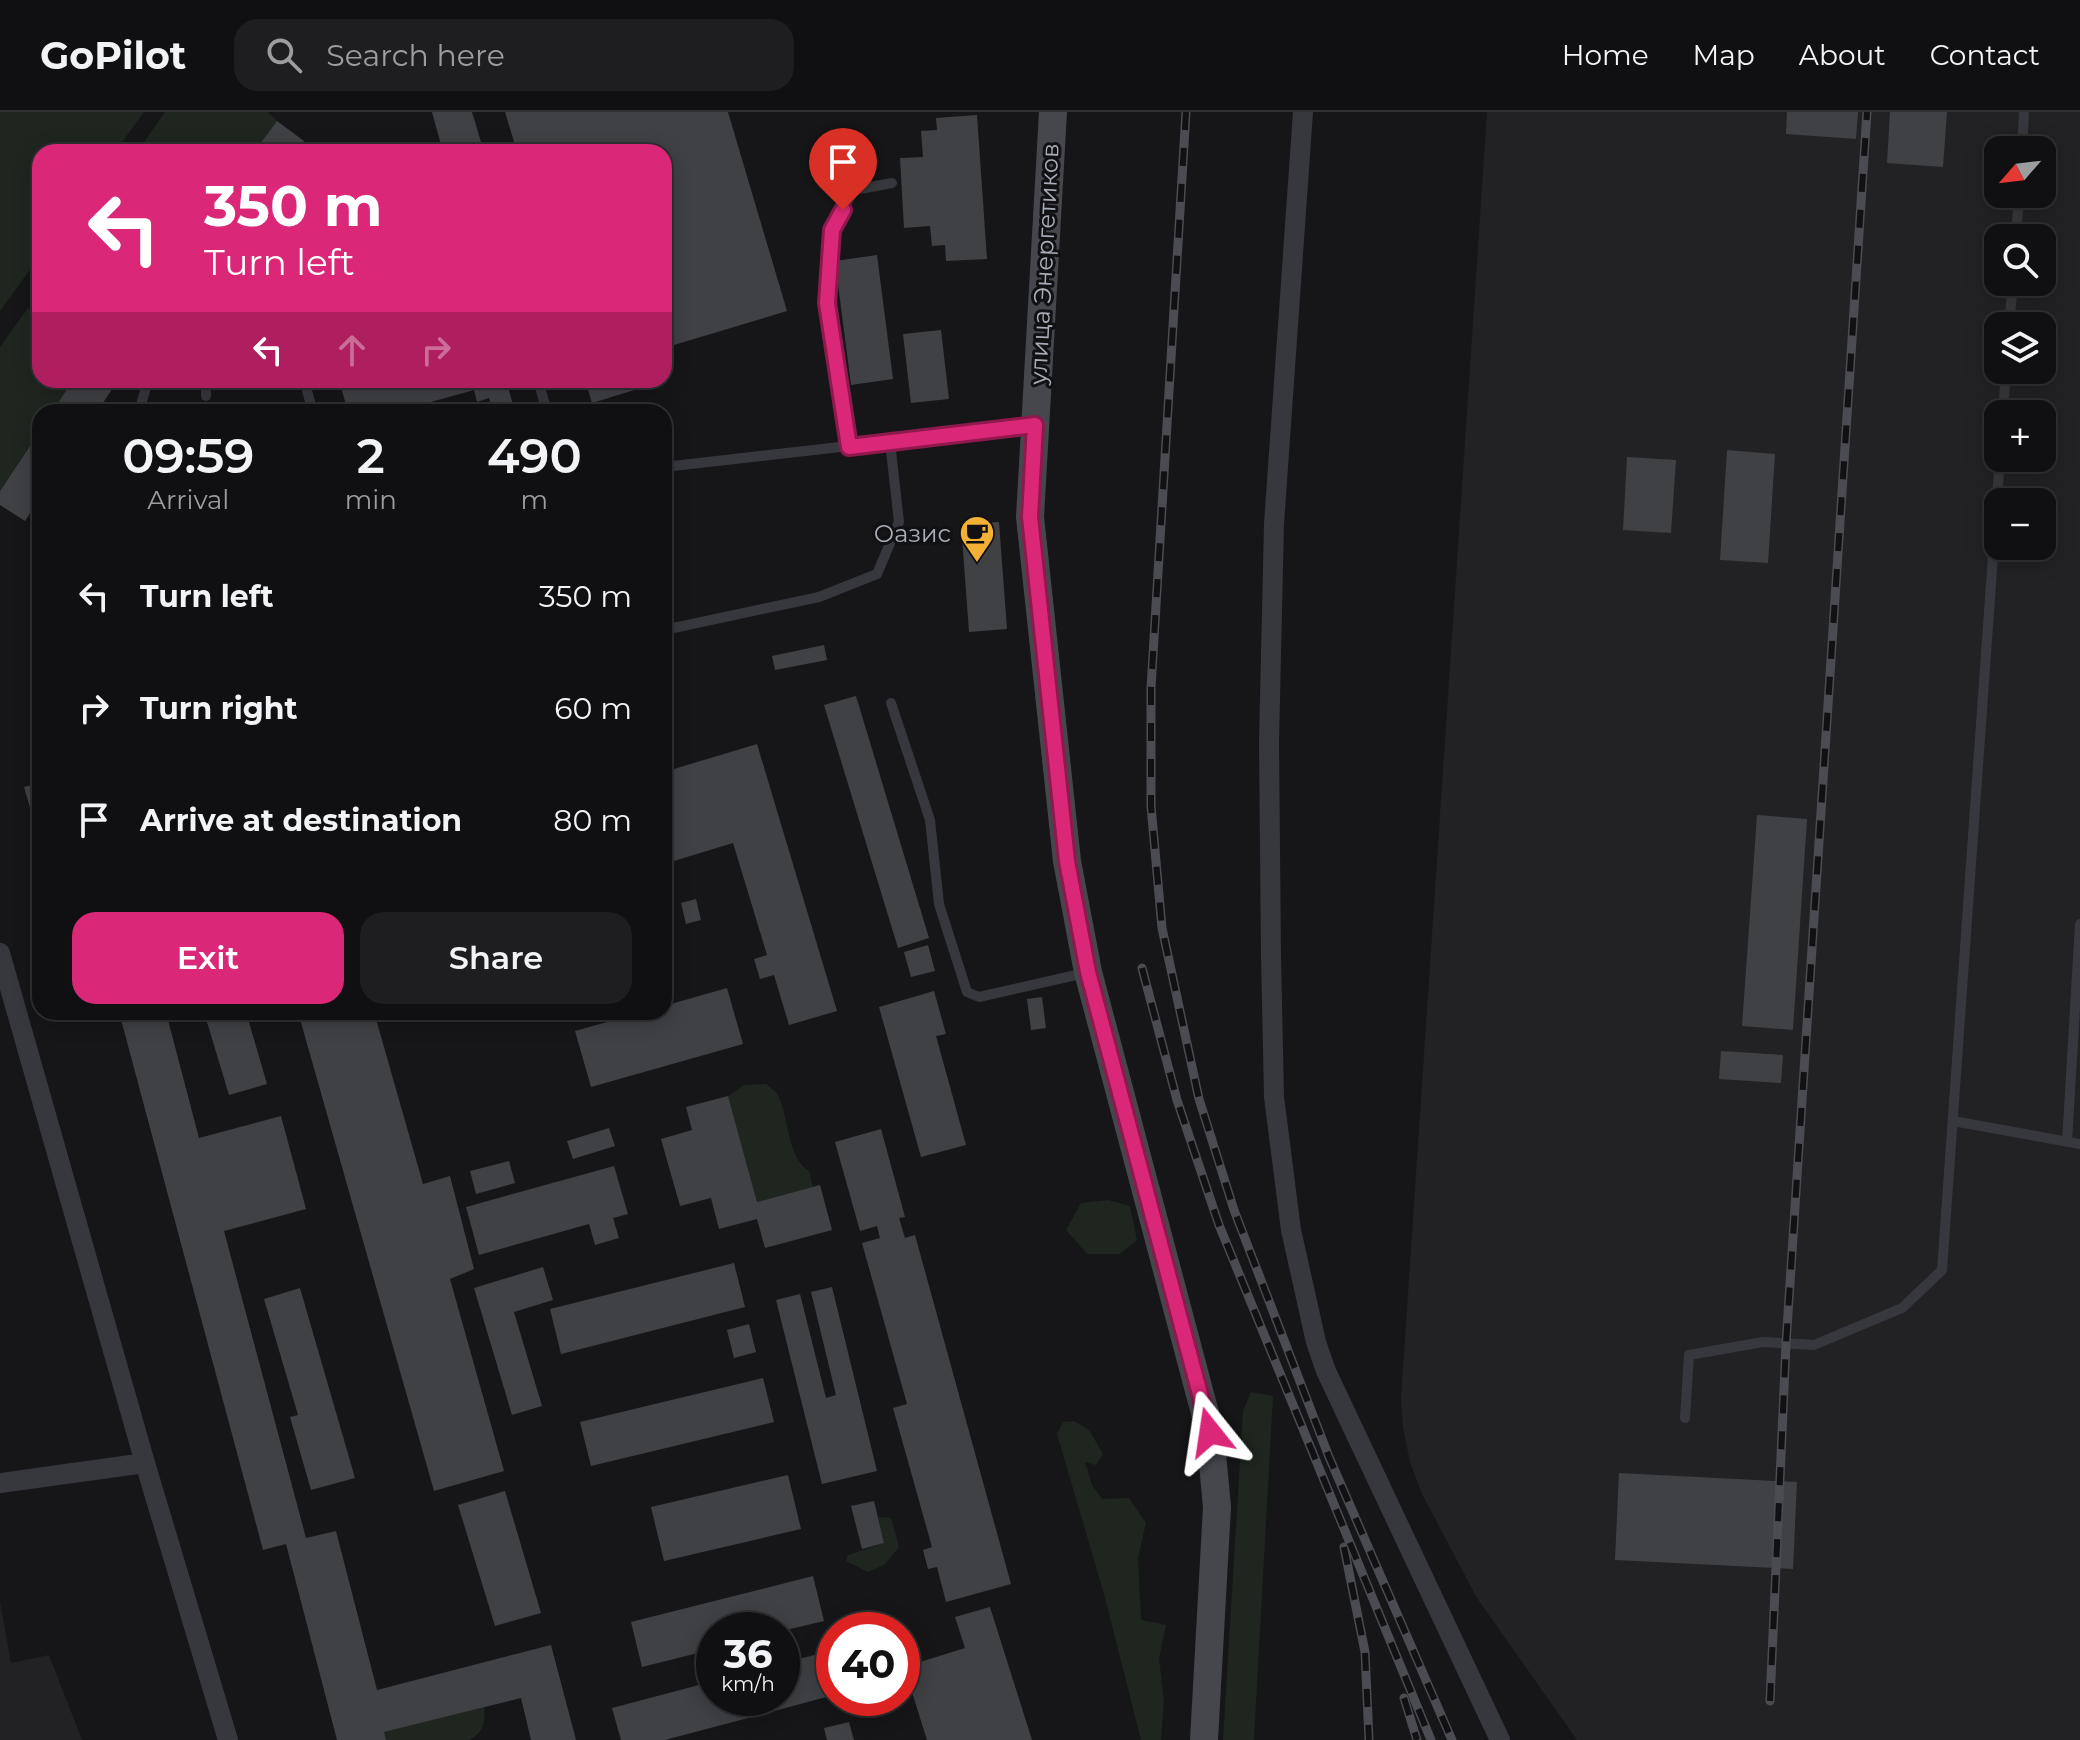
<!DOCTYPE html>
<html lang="en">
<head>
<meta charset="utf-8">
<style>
	body { margin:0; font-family:Montserrat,sans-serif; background:#1e1e20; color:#f1f3f6; height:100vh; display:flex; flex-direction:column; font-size:30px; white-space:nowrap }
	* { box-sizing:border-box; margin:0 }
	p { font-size:26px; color:#9c9d9f }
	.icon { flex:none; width:44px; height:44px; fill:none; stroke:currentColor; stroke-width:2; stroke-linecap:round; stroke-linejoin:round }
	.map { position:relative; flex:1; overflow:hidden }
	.sheet { position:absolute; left:32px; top:292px; width:640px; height:616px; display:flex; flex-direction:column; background:#101012; border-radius:24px; box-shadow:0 4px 20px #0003,0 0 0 2px #303032 }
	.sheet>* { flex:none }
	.guide { position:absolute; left:32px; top:32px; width:640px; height:244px; border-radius:24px; box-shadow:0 4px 20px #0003,0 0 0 2px #303032; background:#db2777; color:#fff; overflow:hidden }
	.needle { width:52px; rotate:242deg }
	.fabs { position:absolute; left:1984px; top:24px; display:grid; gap:16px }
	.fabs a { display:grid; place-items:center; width:72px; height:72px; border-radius:16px; background:#101012; box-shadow:0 4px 20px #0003,0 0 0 2px #303032; font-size:40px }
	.speed { position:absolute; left:696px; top:1500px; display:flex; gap:16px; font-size:40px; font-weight:700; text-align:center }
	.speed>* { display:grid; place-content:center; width:104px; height:104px; border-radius:50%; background:#101012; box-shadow:0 4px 20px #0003,0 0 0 2px #303032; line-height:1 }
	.speed small { font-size:20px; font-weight:400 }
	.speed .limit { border:12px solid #d22; background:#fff; color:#111 }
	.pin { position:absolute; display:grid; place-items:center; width:68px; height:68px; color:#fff; margin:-82px -34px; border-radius:50% 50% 50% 0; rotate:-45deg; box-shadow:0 0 8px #0007 }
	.pin .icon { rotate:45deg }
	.me { position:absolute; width:88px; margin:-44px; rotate:345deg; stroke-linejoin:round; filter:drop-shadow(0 0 6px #0008) }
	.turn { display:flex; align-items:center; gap:28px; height:168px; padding:0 40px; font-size:36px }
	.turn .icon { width:104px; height:104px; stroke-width:2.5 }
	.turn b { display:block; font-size:56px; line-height:68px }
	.lanes { display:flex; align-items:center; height:76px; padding:0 40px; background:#0003; justify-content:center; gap:40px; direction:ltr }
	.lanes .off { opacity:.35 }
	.eta { display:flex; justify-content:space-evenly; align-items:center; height:136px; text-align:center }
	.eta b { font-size:48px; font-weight:600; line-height:56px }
	.action { display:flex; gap:16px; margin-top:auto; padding:16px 40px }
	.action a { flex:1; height:92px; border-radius:24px; background:#db2777; color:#fff; font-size:32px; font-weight:600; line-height:92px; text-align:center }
	.action a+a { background:#1e1e20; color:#f1f3f6 }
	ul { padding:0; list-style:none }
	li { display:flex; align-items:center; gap:24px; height:112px; padding:0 40px }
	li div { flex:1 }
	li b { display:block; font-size:30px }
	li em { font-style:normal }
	header { display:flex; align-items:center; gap:48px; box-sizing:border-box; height:112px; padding:0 40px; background:#101012; border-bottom:2px solid #303032 }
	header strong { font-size:38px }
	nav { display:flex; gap:44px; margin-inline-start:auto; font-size:28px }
	.search { width:560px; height:72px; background:#1e1e20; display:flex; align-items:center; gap:20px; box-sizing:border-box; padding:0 28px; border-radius:24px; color:#9c9d9f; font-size:30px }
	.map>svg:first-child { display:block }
	.built { fill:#222225; fill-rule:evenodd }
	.green { fill:#1e261f }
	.building { fill:#404145 }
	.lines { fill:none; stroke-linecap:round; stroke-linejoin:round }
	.lane { stroke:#37383d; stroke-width:10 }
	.street { stroke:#37383d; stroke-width:20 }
	.secondary { stroke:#45474d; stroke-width:28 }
	.rail-casing { stroke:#4a4c52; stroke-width:9 }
	.rail { stroke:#111113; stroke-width:6; stroke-dasharray:18; stroke-linecap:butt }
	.route-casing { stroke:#8e194d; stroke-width:20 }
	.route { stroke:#db2777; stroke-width:14 }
	.labels { text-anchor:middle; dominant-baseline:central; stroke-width:6; stroke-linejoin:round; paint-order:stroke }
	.street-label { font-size:24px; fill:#a8adb8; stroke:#111113 }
	.poi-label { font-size:24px; fill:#a8adb8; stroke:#111113; text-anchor:end }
</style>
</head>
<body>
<header>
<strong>GoPilot</strong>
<div class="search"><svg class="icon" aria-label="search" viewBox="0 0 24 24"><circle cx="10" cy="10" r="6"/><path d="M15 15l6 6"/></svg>Search here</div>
<nav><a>Home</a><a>Map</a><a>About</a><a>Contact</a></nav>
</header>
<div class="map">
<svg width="2080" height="1628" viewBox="0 0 2080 1628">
	<rect width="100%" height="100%" fill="#161618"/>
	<g class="built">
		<path d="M1487 0H2080V1628H1577L1477 1486 1422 1382 1410 1350 1403 1316 1401 1287ZM1998 38H2042V82H1998ZM1998 126H2042V170H1998ZM1998 214H2042V258H1998ZM1998 302H2042V346H1998ZM1998 390H2042V434H1998Z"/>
		<path d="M0 1490 11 1551 49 1543 82 1628H0Z"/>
	</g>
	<g class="green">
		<path d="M0 0H144L115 40H40V144L0 199Z"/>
		<path d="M165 0H268L277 9 254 40H137Z"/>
		<path d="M28 196 40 199V268H73L52 300H40V319L0 379V235Z"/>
		<path d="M766 972C767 973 775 979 776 980 789 1000 786 1045 809 1059L813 1075 757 1090 728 984 744 973Z"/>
		<path d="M1108 1088 1130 1094 1137 1128 1120 1142H1087L1066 1118 1081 1091Z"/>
		<path d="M1251 1280 1273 1284 1254 1628H1223L1243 1299Z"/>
		<path d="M1074 1309 1089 1318 1103 1342 1096 1353 1085 1350 1092 1373 1102 1387 1129 1386 1146 1411 1138 1446 1141 1508 1166 1513 1159 1546 1164 1590 1161 1628H1141L1104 1482 1057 1322 1063 1310Z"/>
		<path d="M878 1405 891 1406 899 1435 884 1453 868 1460 846 1449 848 1443 884 1431Z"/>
		<path d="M484 1595C486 1611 483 1621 469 1628H386L384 1620Z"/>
	</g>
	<g class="building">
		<path d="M432 0H472L484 40H443Z"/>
		<path d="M505 0H728L787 199 664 236V40H517Z"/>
		<path d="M1787 0H1858L1856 27 1786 22Z"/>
		<path d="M1890 0H1947L1943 55 1887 51Z"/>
		<path d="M977 3 987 147 946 149 945 133 932 134 930 114 904 116 900 46 923 45 921 19 937 18 936 6Z"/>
		<path d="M277 9 304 29 296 40H254Z"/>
		<path d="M877 143 893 267 851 273 835 149Z"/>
		<path d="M941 218 949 287 911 291 903 222Z"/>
		<path d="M73 268H118L97 300H52Z"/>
		<path d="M339 268H506L515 300H493L489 286 477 290 474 278 395 300H348Z"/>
		<path d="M585 268H639L641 276 592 291Z"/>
		<path d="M40 319V386L25 409 0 393V379Z"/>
		<path d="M1727 338 1775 342 1768 451 1720 448Z"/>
		<path d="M1627 345 1676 348 1671 421 1623 418Z"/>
		<path d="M999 410 1007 517 969 520 961 412Z"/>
		<path d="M824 533 827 548 775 558 772 544Z"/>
		<path d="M856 584 929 826 898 836 824 593Z"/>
		<path d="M757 632 837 899 789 913 774 863 760 867 754 847 767 843 733 731 664 752V660Z"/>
		<path d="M40 671V727H39L24 675Z"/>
		<path d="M1757 703 1807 707 1793 918 1742 914Z"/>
		<path d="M696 787 701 808 686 812 681 791Z"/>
		<path d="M664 792 673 821 664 823Z"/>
		<path d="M928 833 935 859 911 865 904 840Z"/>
		<path d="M727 876 743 932 591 975 575 919 643 900H664V894Z"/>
		<path d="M934 879 946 922 936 924 966 1033 921 1045 879 895Z"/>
		<path d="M1042 885 1046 916 1031 918 1027 887Z"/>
		<path d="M119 900H180L181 905 168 908 199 1026 281 1004 306 1097 224 1119 306 1426 336 1419 377 1578 551 1533 576 1628H531L521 1586 384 1620 386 1628H337L286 1432 263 1438Z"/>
		<path d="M204 900H246L267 972 229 983Z"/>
		<path d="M298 900H374L423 1072 450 1064 474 1157 450 1167 504 1359 434 1379Z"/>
		<path d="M1721 939 1783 943 1781 971 1719 967Z"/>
		<path d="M728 984 757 1090 820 1073 832 1118 765 1136 757 1107 719 1117 711 1086 680 1094 661 1027 692 1018 686 995Z"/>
		<path d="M609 1016 615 1034 573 1047 567 1029Z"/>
		<path d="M881 1017 905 1105 899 1106 905 1126 915 1123 1011 1472 946 1490 937 1455 928 1457 923 1438 932 1435 893 1296 907 1292 862 1131 880 1126 877 1114 860 1119 835 1030Z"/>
		<path d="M509 1049 515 1071 476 1082 470 1059Z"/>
		<path d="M614 1054 628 1102 613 1106 619 1126 595 1133 589 1112 479 1143 466 1095Z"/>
		<path d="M734 1151 745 1195 561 1242 550 1197Z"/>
		<path d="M543 1155 553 1188 514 1200 542 1294 512 1303 474 1176Z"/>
		<path d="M832 1175 877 1359 822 1372 776 1188 800 1182 826 1286 836 1283 811 1180Z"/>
		<path d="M300 1176 355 1366 311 1378 290 1305 298 1303 264 1187Z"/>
		<path d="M749 1212 756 1240 734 1246 727 1218Z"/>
		<path d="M763 1266 774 1310 591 1354 580 1310Z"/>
		<path d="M1619 1361 1797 1370 1793 1457 1615 1448Z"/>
		<path d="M788 1363 801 1417 664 1449 651 1395Z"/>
		<path d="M505 1379 541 1501 495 1514 458 1393Z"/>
		<path d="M874 1389 884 1431 862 1437 851 1394Z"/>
		<path d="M813 1464 824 1509 782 1519 714 1518V1537L642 1555 631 1510Z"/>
		<path d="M990 1495 1032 1628H927L904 1555 965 1536 955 1505Z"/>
		<path d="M831 1539 834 1549V1583L665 1628H621L612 1596 714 1569V1586H782V1551Z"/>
		<path d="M849 1610 854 1628H827L824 1616Z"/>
	</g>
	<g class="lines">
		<g class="lane">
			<path d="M2022 38 2024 0"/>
			<path d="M2016 126 2019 82"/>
			<path d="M2009 214 2013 170"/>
			<path d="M206 268V284"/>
			<path d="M304 268 313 300"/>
			<path d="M538 268 547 300"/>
			<path d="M139 300 148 268"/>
			<path d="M2003 302 2006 258"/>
			<path d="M849 335 827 191 832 118 854 78 892 71"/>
			<path d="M664 355 1033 313"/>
			<path d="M664 518 819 485 877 462 899 410 890 330"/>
			<path d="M891 591 930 708 939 792 967 880 979 885 1085 861"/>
			<path d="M1953 1009 2080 1032"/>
			<path d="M2067 1030 2080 812"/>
			<path d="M1685 1306 1689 1243 1763 1230 1814 1233 1902 1196 1942 1158 2000 346"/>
		</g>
		<g class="street">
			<path d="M1303 0 1274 412 1269 630 1271 843 1274 985 1291 1118 1316 1230 1326 1259 1500 1628"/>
			<path d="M0 841 145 1351 228 1628"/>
			<path d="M0 1371 145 1351"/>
		</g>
		<path class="secondary" d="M1053 0 1030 405 1067 749 1088 860 1210 1320 1217 1395 1204 1628"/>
		<defs>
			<g id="rail">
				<path d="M1186 0 1151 576V694L1162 816 1199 987 1234 1098 1329 1345 1452 1628"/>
				<path d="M1142 856 1177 988 1219 1113 1431 1628"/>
				<path d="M1344 1435 1365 1540 1369 1628"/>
				<path d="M1404 1586 1417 1628"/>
				<path d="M1770 1589 1786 1232 1867 0"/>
			</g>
		</defs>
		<use href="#rail" class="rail-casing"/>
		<use href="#rail" class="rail"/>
	</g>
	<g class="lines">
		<defs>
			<path id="route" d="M843 98 832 118 827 191 849 335 1035 313 1030 405 1067 749 1088 860 1210 1320"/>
		</defs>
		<use href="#route" class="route-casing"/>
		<use href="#route" class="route"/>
	</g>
	<defs>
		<symbol id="cafe-pin" viewBox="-11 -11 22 30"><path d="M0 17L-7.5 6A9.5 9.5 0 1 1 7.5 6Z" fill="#f2b134" stroke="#111113"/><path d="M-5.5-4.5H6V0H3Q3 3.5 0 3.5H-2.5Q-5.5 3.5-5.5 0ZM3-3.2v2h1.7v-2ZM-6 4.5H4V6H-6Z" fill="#111"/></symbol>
	</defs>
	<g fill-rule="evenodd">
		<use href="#cafe-pin" x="957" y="401" width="40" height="54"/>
	</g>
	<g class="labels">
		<g class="street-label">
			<text transform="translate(1044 152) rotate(-87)">улица Энергетиков</text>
		</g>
		<g class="poi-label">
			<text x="951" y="421">Оазис</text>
		</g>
	</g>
</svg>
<div class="fabs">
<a><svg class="needle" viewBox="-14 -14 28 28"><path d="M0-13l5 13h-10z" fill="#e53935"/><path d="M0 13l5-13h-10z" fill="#9c9d9f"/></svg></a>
<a><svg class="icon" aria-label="search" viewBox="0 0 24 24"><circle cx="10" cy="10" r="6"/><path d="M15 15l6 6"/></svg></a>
<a><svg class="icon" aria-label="layers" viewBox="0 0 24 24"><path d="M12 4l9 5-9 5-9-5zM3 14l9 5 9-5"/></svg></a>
<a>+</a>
<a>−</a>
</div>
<div class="speed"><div>36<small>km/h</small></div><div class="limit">40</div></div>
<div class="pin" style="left:843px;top:98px;background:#d93025"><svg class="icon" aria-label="arrive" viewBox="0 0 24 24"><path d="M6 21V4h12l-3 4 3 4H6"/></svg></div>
<svg class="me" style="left:1210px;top:1320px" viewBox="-20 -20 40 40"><path d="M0-17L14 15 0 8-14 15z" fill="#db2777" stroke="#fff" stroke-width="4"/></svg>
<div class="guide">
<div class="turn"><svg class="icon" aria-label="left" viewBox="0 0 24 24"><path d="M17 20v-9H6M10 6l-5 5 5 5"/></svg><div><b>350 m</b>Turn left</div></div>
<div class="lanes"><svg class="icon" aria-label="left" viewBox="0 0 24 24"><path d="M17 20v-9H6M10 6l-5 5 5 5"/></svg><svg class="icon off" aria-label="ahead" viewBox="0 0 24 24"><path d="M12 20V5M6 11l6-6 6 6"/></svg><svg class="icon off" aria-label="right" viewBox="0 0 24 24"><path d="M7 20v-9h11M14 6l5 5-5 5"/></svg></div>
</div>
<section class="sheet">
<div class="eta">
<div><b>09:59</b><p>Arrival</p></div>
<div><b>2</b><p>min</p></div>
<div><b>490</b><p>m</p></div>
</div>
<ul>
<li><svg class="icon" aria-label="left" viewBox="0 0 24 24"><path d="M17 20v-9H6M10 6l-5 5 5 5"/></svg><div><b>Turn left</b></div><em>350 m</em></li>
<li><svg class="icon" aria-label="right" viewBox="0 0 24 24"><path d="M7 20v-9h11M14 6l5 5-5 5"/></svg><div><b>Turn right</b></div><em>60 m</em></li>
<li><svg class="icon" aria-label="arrive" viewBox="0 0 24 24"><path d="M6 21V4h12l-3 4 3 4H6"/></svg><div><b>Arrive at destination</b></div><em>80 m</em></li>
</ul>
<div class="action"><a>Exit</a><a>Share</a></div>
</section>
</div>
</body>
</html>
